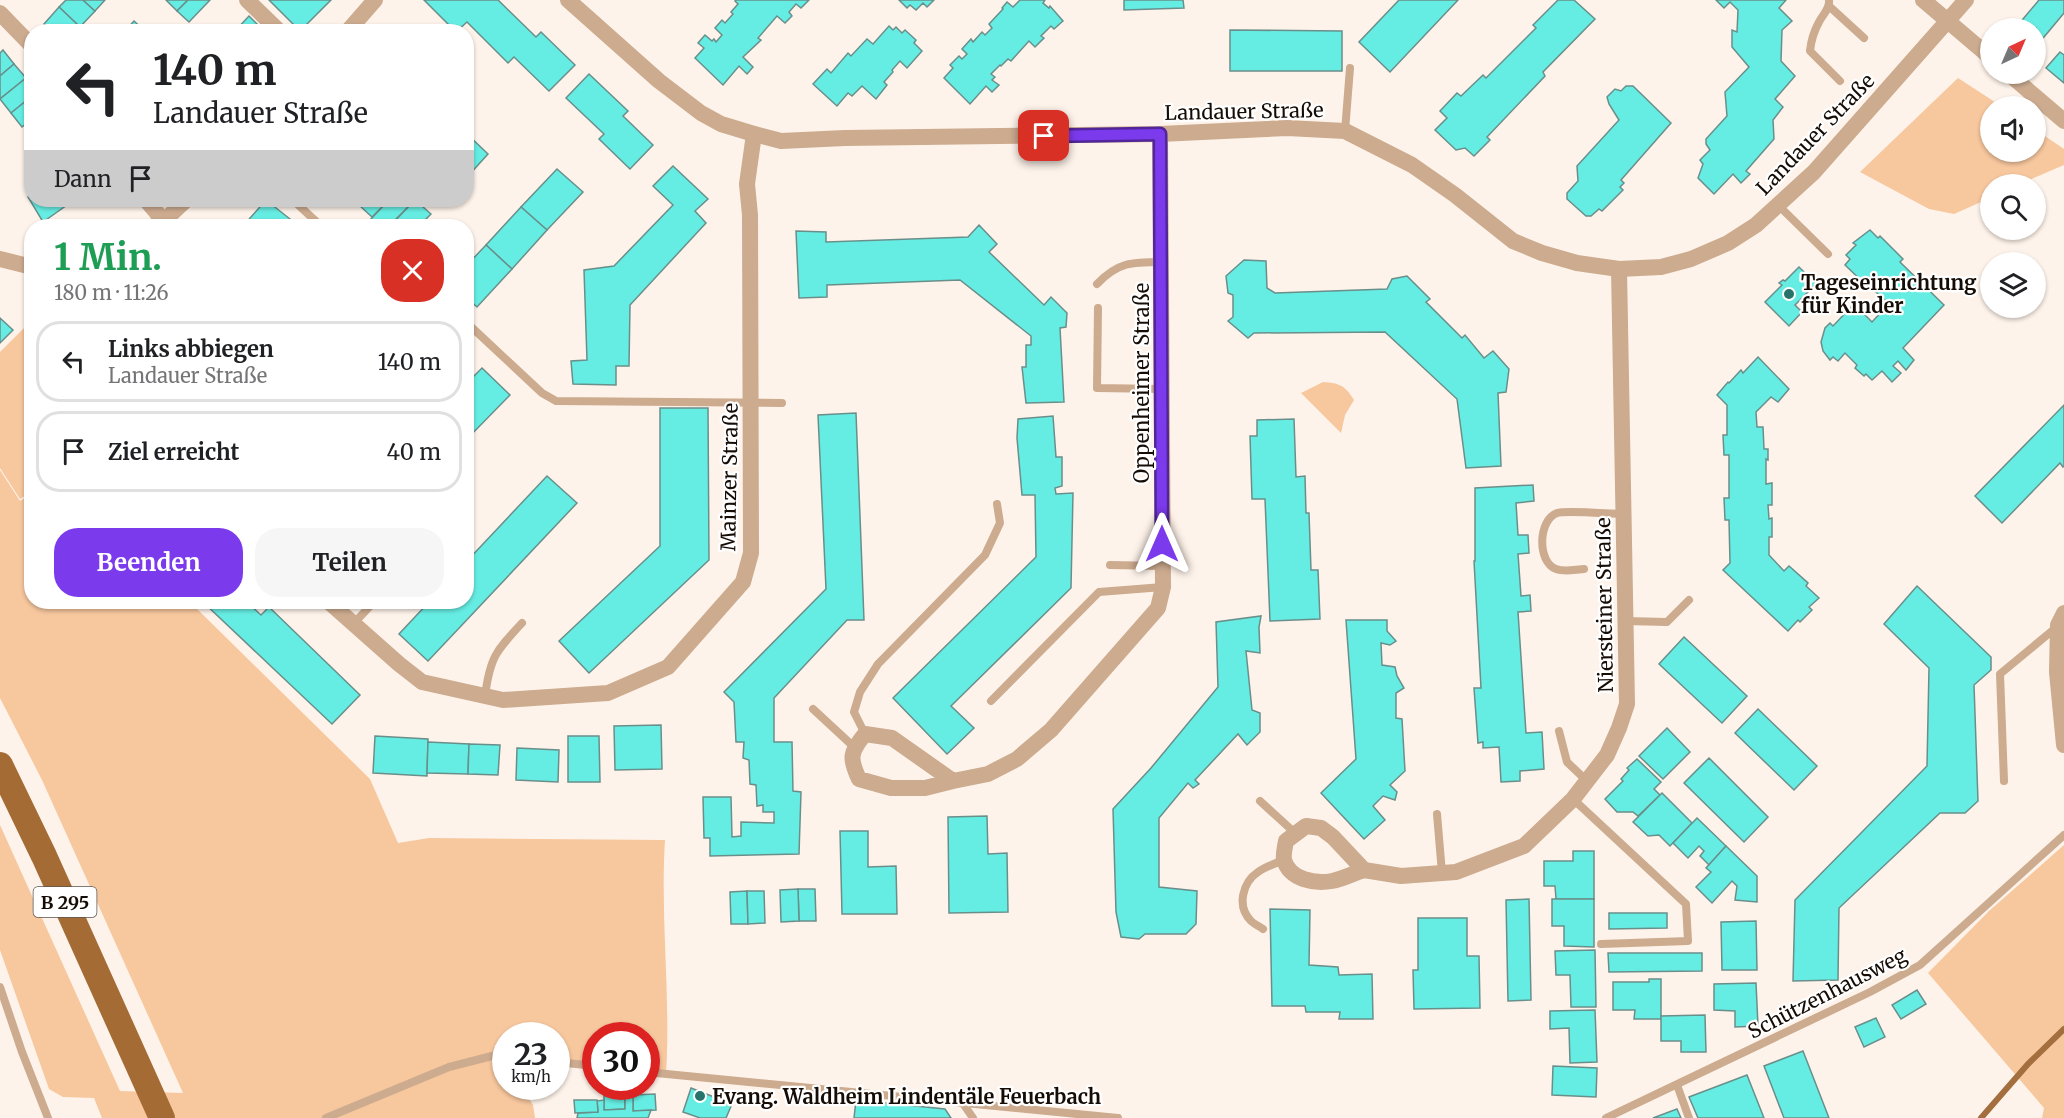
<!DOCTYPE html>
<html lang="de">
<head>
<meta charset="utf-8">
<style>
	body { margin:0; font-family:Merriweather,serif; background:#f6f6f6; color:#202124; height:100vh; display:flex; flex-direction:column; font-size:22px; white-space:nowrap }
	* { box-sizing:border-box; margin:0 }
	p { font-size:20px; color:#757577 }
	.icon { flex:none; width:33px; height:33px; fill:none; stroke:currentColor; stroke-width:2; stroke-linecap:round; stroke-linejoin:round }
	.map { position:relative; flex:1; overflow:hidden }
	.sheet { position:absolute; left:24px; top:219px; width:450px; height:390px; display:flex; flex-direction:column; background:#fff; border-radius:24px; box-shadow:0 2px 4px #0004 }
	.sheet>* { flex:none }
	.top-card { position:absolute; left:24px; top:24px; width:450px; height:183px; border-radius:24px; box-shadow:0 2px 4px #0004; background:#fff; color:#202124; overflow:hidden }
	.needle { width:39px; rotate:44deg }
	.fabs { position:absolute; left:1980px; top:18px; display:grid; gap:12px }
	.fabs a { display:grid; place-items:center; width:66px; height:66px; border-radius:50%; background:#fff; box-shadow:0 2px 4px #0004; font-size:30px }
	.speed { position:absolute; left:492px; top:1022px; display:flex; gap:12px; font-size:30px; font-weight:700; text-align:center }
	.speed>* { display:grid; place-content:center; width:78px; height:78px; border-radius:50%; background:#fff; box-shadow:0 2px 4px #0004; line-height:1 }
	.speed small { font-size:15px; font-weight:400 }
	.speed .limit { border:9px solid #d22; background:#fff; color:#111 }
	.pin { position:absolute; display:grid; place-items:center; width:51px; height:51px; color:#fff; margin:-26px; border-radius:12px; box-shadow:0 3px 9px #0006 }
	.me { position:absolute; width:66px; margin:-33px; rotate:0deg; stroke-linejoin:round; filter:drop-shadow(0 0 4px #0008) }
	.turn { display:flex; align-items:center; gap:21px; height:126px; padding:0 30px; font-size:27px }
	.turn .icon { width:78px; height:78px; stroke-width:2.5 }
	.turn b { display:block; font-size:42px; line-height:51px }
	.then { display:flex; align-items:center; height:57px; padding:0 30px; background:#0003; gap:12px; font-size:22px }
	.round { display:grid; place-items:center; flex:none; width:63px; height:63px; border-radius:24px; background:#f6f6f6 }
	.overview { display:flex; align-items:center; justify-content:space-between; height:102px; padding:0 30px }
	h1 { font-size:36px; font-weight:700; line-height:45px; color:#1e9e55 }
	.action { display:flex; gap:12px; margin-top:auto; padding:12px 30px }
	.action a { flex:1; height:69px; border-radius:24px; background:#7c3aed; color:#fff; font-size:24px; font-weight:700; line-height:69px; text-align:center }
	.action a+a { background:#f6f6f6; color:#202124 }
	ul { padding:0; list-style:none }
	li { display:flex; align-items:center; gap:18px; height:81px; margin:0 12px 9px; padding:0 18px; border:3px solid #e0e0e0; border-radius:24px }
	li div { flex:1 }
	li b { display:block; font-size:22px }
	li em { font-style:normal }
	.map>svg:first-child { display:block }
	.green { fill:#f7c79e }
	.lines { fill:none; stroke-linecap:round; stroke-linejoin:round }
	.stream { stroke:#a46f3f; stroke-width:6 }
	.building { fill:#66ede3; stroke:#698f8b; stroke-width:1.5 }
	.service { stroke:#ccab8f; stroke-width:8 }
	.minor { stroke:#ccab8f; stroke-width:16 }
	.primary { stroke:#a46b35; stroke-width:26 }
	.route-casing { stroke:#51269a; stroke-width:15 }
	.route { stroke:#7c3aed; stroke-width:10 }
	.poi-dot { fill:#28726c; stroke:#fff; stroke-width:2 }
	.labels { text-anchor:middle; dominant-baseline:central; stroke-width:4.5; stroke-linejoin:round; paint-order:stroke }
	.shield { fill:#fff; stroke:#5b5550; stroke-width:1.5 }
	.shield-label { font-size:18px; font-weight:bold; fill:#150c05 }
	.street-label { font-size:20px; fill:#150c05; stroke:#fff }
	.poi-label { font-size:20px; font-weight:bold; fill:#150c05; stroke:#fff; text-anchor:start }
</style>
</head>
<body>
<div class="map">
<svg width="2064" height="1118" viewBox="0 0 2064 1118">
	<rect width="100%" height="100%" fill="#fef3ea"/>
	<g class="green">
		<path d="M1958 78 2001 106H1990V152H2036V130L2064 149V165L2020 184H1990V198L1954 214 1929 209 1860 172Z"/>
		<path d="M31 321V387L24 379 31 390V492L20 499 0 468V352Z"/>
		<path d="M1323 382C1339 383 1345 385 1354 400L1345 415 1341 433 1301 393Z"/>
		<path d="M0 470 20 501 31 494 32 602H190L370 779 398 843 429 838 665 840C660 918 671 996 666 1074L647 1072 646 1035H596L595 1066 557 1062 556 1035H506L505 1056H503L505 1061 506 1086H521L533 1105 535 1118H102L94 1098 63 1097 49 1089 0 950V825L120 1091 183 1093 42 780 0 698Z"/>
		<path d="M2064 845V1118H2042L2044 1108 1928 973 1989 911Z"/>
	</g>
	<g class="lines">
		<path class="stream" d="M1981 1118 2028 1064 2064 1029"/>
	</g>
	<g class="building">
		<path d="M66 0H83L95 11 80 27 59 7Z"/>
		<path d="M83 0H105L95 11Z"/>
		<path d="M166 0H188L177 11Z"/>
		<path d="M188 0H210L189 22 177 11Z"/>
		<path d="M269 0H331L300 31Z"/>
		<path d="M424 0H498L536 37 541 32 575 65 549 91 514 57 508 63 467 22 456 32Z"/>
		<path d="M736 0H809L801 8 796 4 789 12 792 16 785 23 777 16 758 38 761 40 743 57 753 67 747 74 739 66 723 85 695 58 704 48 698 43 705 35 712 41 714 39 716 42 722 35 715 28 722 20 725 23 733 14 731 12 738 4 735 1Z"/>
		<path d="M899 0H934L927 7 923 3 916 10 910 5 907 8Z"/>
		<path d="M1020 0H1045L1043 3 1049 8 1050 6 1063 21 1054 29 1051 26 1041 36 1044 38 1035 47 1029 41 1011 61 1008 59 1001 66 1000 65 991 74 995 77 992 80 999 85 992 92 986 86 970 104 944 78 953 68 950 65 959 56 962 59 967 54 962 49 971 39 973 42 982 32 985 35 992 28 989 24 1003 9 1002 8 1007 2 1013 7Z"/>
		<path d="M1124 0H1183L1184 8 1124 10Z"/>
		<path d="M1399 0H1458L1390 72 1359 42Z"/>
		<path d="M1558 0H1574L1595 19 1543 72 1545 76 1487 137 1490 140 1474 156 1465 148 1456 150 1435 130 1447 118 1440 111 1457 93 1461 96 1483 75 1486 78 1536 28 1533 25Z"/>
		<path d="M1716 0H1786L1779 8 1792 21 1782 30 1781 61 1795 76 1775 99 1783 107 1773 120 1774 139 1746 171 1750 174 1741 183 1733 174 1714 194 1698 178 1703 164 1700 160 1710 150 1706 144V139L1727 116 1725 92 1749 67 1732 47V30L1737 32 1738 10 1730 2 1724 8Z"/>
		<path d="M2039 0H2064V13L2039 43 2036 39V28H2022L2018 25Z"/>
		<path d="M59 7 80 27 75 32H52L44 24Z"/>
		<path d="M249 16 265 32H234Z"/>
		<path d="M134 21 146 32H124Z"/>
		<path d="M889 26 893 30 896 27 902 33 905 30 916 40 914 43 922 51 907 68 900 61 892 70 893 72 884 82 887 85 876 99 862 86 852 96 848 93 837 106 813 84 827 69 831 73 848 53 851 56 867 39 873 44Z"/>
		<path d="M1230 30 1342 31V71H1230Z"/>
		<path d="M3 50 14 64 0 76V53Z"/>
		<path d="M2060 52 2064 55V83L2046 68Z"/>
		<path d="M14 64 26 78 0 99V76Z"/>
		<path d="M589 74 628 111 623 116 653 145 630 169 599 139 604 134 566 98Z"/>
		<path d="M26 78 32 85V96L11 113 0 99Z"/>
		<path d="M1626 86H1633L1671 123 1621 180 1624 183 1620 187 1623 190 1602 211 1599 209 1591 216H1586L1567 199V193L1578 181 1577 166 1619 120 1609 104 1607 97 1615 89 1621 91Z"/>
		<path d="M32 96V119L22 127 11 113Z"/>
		<path d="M466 133 488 154 468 176 466 175Z"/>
		<path d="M673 166 708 199 695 211 706 223 630 305 629 366H616V385L573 384 571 361 587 360 584 270 614 266 673 205 653 186Z"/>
		<path d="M557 169 583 192 547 230 521 207Z"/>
		<path d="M32 194V200H64L67 205 43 222 28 197Z"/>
		<path d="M266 200 295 223 292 226H243Z"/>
		<path d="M363 200H389L372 217 358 204Z"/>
		<path d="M389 200H408L412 203 389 226H376L370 220Z"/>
		<path d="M415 200 431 214 419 226H390Z"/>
		<path d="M521 207 547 230 512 269 486 245Z"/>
		<path d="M979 225 997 244 989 252 1044 305 1051 297 1067 313 1066 327 1060 328 1064 402 1026 403 1022 367H1026V345H1031V336L960 280 827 285V297L799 298 796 231 826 232V242L968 237Z"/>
		<path d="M1870 230 1878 238 1880 236 1903 259 1900 262 1944 305 1903 348 1914 360 1906 370 1898 361 1893 366 1901 373 1892 382 1882 371 1872 380 1866 374 1864 376 1855 368 1857 365 1845 353 1838 361 1833 357 1830 360 1823 351 1821 342 1825 328 1830 323 1833 326 1854 304 1872 322 1886 307 1885 300 1870 287 1869 288 1845 265 1850 259 1846 255 1856 245 1853 243Z"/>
		<path d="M486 245 512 269 477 307 466 297V266Z"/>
		<path d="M1244 260 1266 261 1267 288 1275 293 1387 289 1392 279 1407 276 1430 299 1426 302 1462 338 1465 335 1484 358 1493 351 1509 369 1506 392 1498 393 1501 466 1466 468 1457 399 1385 332 1254 333 1248 338 1228 321 1233 317V295L1228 293 1226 276Z"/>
		<path d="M1799 267 1816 284 1795 305 1802 312 1789 326 1765 302 1782 285 1779 283 1783 280 1785 281Z"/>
		<path d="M0 318 13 330 0 343Z"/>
		<path d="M1758 357 1789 389 1778 402 1771 397 1756 412 1757 427H1763L1764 449H1768V460L1766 459V484L1772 483V505H1768L1769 519 1772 518V537H1769V555L1784 571 1789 566 1808 583 1806 586 1819 598 1809 607 1812 610 1800 622 1798 620 1788 631 1723 570 1730 563 1729 520H1725L1724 498H1729V455H1724L1723 435H1727V405L1717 395 1728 382 1729 383 1741 370 1743 373Z"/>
		<path d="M482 368 510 395 466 440V384Z"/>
		<path d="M2064 405V466L2063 467 2060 463 2002 523 1975 496Z"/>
		<path d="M660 408H708L709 560 589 673 559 641 660 546Z"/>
		<path d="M856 413 864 620H847L774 698V742H792L793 791 801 792 799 854 710 856V838H704L703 797H731L732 837 741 836V822L774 823V812H763V805L757 806 756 785 750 784 749 760 743 758 744 742H736L734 702 724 692 826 589 818 415Z"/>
		<path d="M1053 416 1056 457H1062V486L1055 488 1056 494 1073 493 1071 588 951 706 974 728 947 754 893 698 1036 557 1035 495H1022L1017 438 1018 419Z"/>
		<path d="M1294 419 1296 477 1305 476 1306 513H1309L1311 570H1318L1320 619 1270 621 1265 499H1252L1250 436H1257V420Z"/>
		<path d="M547 476 577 503 428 661 399 634 429 602H466V562Z"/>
		<path d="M1533 485 1534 501 1516 503 1518 535H1528L1529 553 1518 554 1521 596 1530 595 1531 611 1518 612 1526 733 1542 732 1544 769 1520 771V781L1501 782 1499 747 1483 748V742L1478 743 1474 688H1481L1474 561H1475V488Z"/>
		<path d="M1917 586 1991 657V670L1974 685 1978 801 1965 813H1940L1839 908 1838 980 1793 981 1795 900 1927 766 1929 668 1884 624Z"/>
		<path d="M203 602H247L261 615 269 607 360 695 332 724Z"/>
		<path d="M1261 616 1259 627 1260 653 1246 651 1252 710 1260 713V732L1247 745 1238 734 1195 780 1199 784 1193 788 1188 783 1159 818V887L1197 891 1196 924 1186 934H1145L1139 939 1121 937 1116 912 1113 809 1151 768 1218 687 1216 622Z"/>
		<path d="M1346 620H1387V631L1396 641 1390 645 1381 643 1382 665 1395 667 1397 676 1404 688 1396 693V718L1402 719 1405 771 1390 785 1397 792 1395 800 1383 796 1373 806 1385 820 1364 839 1321 793 1356 759Z"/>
		<path d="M1684 637 1747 696 1722 723 1659 664Z"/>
		<path d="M1758 709 1817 766 1794 790 1735 733Z"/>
		<path d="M661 725 662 769 615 770 614 726Z"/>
		<path d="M1667 728 1690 752 1663 779 1639 756Z"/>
		<path d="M375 736 428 739 427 776 373 773Z"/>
		<path d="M568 736H599L600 782H568Z"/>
		<path d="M428 742 469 744 468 774 427 773Z"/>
		<path d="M469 744 500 745 498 775 468 774Z"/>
		<path d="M517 748 559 750 558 782 516 780Z"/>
		<path d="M1709 758 1768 817 1744 842 1684 783Z"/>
		<path d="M1637 759 1661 782 1654 789 1660 795 1638 816 1633 812H1617L1605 799 1623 781 1621 779 1629 770 1627 768Z"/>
		<path d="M1662 793 1692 823 1670 846 1659 835 1648 836 1633 822Z"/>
		<path d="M987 816 988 854 1007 853 1008 912 949 913 948 817Z"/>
		<path d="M1697 818 1726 846 1709 865 1700 856 1704 851 1699 846 1688 858 1673 843Z"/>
		<path d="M840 831H868V867L896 866 897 914H842Z"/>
		<path d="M1726 846 1757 876V902L1735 900 1737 886 1732 881 1712 903 1696 887 1711 872 1706 868Z"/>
		<path d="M1573 851H1594V899H1556L1555 886H1544V861H1573Z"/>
		<path d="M798 889H815L816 921H799Z"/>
		<path d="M798 889 799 921 781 922 780 890Z"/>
		<path d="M747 891 748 924H731L730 892Z"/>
		<path d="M747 891H764L765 923 748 924Z"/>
		<path d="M1529 899 1531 1000 1508 1001 1506 900Z"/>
		<path d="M1552 899H1594V947L1564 946V926H1552Z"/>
		<path d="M1270 909 1310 910 1309 965 1338 967 1339 975 1372 974 1373 1019H1339L1340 1012H1306L1305 1006H1272Z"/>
		<path d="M1609 913H1667V928L1609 929Z"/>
		<path d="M1418 918H1467V956H1479L1480 1008 1414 1009 1413 970H1418Z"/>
		<path d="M1756 921 1757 970H1722L1721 922Z"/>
		<path d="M1595 950 1596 1007H1571L1570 975H1556L1555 951Z"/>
		<path d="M1608 953H1702V971L1609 972Z"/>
		<path d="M1649 979H1661V1019H1634L1635 1010H1613V982H1649Z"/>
		<path d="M1756 983 1758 1026 1735 1027V1011L1714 1010V984Z"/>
		<path d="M1917 990 1926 1004 1901 1019 1892 1005Z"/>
		<path d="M1595 1010 1597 1062 1570 1063 1569 1028 1550 1029V1011Z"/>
		<path d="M1705 1015 1706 1052H1681V1041H1661V1016Z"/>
		<path d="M1876 1018 1885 1037 1864 1047 1855 1027Z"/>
		<path d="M1803 1051 1829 1118H1784L1764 1066Z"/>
		<path d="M1553 1066 1597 1068 1596 1097 1552 1095Z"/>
		<path d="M1747 1075 1764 1118H1698L1689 1097Z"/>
		<path d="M691 1088 732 1104 726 1118H700L683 1112Z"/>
		<path d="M655 1094 656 1110 633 1111V1095Z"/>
		<path d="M604 1095H625V1109L604 1110Z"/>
		<path d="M625 1097H633V1111L651 1110 648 1118H577L578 1113 598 1112 597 1101 604 1100V1110L625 1109Z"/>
		<path d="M574 1100H597L598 1112 575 1113Z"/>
		<path d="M856 1100 945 1109 951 1118H854Z"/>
		<path d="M1677 1109 1681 1118H1653Z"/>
	</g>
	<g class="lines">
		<g class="service">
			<path d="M1829 0C1830 9 1823 14 1819 22 1814 31 1811 41 1810 51L1840 81"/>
			<path d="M1829 6 1864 38"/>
			<path d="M1345 131 1350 68"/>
			<path d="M293 200 321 226"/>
			<path d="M1778 205 1828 254"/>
			<path d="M1097 284C1118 262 1132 262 1161 262"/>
			<path d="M1098 308 1097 388 1162 389"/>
			<path d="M466 322 542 393 556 401 782 403"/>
			<path d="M1110 565 1162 566"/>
			<path d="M1584 569C1576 570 1564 572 1556 569 1537 562 1538 520 1557 513 1566 510 1611 514 1624 514"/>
			<path d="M1625 621 1667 622 1689 600"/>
			<path d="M354 623 374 602"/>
			<path d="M485 696C490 657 496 651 522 623"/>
			<path d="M991 701 1099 592 1163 587"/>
			<path d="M813 709 854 747"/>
			<path d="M1559 731 1567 762 1586 780"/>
			<path d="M865 734 854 712 860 692 878 664 985 555 1000 523 997 504"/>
			<path d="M2004 781 2000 674 2058 626"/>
			<path d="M1573 799 1686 904 1688 941 1601 944"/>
			<path d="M1260 801 1295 833"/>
			<path d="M1437 814 1442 873"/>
			<path d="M1263 929C1259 926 1254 924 1251 921 1236 906 1243 882 1258 872 1266 866 1276 864 1284 859"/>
			<path d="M0 987 22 1052 48 1118"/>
			<path d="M556 1062 596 1066"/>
			<path d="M646 1072 1118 1118"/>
			<path d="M1677 1085 1689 1118"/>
			<path d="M962 1102 973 1118"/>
			<path d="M326 1118 449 1067 496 1055 506 1056"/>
			<path d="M1606 1118 1870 992 1920 965 2064 835"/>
		</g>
		<g class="minor">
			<path d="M247 0 280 32"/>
			<path d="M568 0 659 81 701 113 721 124 754 134 781 141 845 138 1160 134 1287 128 1345 131 1412 165 1455 195 1513 241 1542 253 1577 263 1619 269 1661 267 1691 259 1728 243 1756 225 1814 172 1966 0"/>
			<path d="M1923 0 1990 57"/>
			<path d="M0 13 32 46"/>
			<path d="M347 32 375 0"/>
			<path d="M2009 74 2064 121"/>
			<path d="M146 200 163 220"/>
			<path d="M154 226 168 217 186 200"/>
			<path d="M0 259 32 267"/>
			<path d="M329 602 399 664 422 682 503 700 608 693 668 667 743 582 751 553 750 215 747 184 754 134"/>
			<path d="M2064 613 2058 625 2057 672 2064 745"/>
			<path d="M953 781 925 788H891L859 779C849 758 850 752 865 734L892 738 953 781 988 774 1017 759 1051 730 1158 608 1163 587 1160 134"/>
			<path d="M1364 870C1354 873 1343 879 1332 881 1315 884 1290 880 1284 860 1283 854 1285 847 1286 841L1306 826 1321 828 1333 837 1364 870 1401 876 1456 872 1524 846 1573 799 1607 755 1619 728 1627 704 1619 269"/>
		</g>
		<path class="primary" d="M0 765 44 856 162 1118"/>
	</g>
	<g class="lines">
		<defs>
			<path id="route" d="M1044 136 1160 134 1162 544"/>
		</defs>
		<use href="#route" class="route-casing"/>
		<use href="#route" class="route"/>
	</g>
	<g class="poi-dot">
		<circle cx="1789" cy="294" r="6"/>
		<circle cx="700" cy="1096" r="6"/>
	</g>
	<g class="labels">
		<rect class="shield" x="33.5" y="887" width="63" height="30" rx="4.5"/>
		<g class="shield-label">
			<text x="65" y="902">B 295</text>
		</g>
		<g class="street-label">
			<text transform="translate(1244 111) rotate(-1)">Landauer Straße</text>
			<text transform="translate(1815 134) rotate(-46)">Landauer Straße</text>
			<text transform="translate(1141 383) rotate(-90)">Oppenheimer Straße</text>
			<text transform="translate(729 477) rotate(-89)">Mainzer Straße</text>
			<text transform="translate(1604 605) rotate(-91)">Niersteiner Straße</text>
			<text transform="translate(1827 993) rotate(-27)">Schützenhausweg</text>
		</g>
		<g class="poi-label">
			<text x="1801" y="282">Tageseinrichtung<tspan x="1801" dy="23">für Kinder</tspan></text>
			<text x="712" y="1096">Evang. Waldheim Lindentäle Feuerbach</text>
		</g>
	</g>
</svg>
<div class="fabs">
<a><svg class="needle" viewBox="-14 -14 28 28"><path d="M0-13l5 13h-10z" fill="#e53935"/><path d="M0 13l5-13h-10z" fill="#757577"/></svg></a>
<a><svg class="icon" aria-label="sound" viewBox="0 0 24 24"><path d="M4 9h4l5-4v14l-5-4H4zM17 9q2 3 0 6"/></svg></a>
<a><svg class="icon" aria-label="search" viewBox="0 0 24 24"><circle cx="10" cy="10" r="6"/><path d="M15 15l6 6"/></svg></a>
<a><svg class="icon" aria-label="layers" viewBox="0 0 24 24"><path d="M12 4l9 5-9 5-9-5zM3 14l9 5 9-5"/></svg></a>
</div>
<div class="speed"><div>23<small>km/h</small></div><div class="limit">30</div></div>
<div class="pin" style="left:1044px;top:136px;background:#d93025"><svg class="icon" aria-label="arrive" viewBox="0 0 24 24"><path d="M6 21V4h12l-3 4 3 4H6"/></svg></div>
<svg class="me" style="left:1162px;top:544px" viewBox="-20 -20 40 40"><path d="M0-17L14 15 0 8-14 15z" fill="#7c3aed" stroke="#fff" stroke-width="4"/></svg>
<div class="top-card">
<div class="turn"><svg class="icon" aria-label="left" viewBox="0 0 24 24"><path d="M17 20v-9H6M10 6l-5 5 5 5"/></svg><div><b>140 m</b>Landauer Straße</div></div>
<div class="then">Dann<svg class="icon" aria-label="arrive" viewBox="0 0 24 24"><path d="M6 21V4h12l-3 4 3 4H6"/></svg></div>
</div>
<section class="sheet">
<div class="overview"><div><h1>1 Min.</h1><p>180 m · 11:26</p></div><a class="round" style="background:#d93025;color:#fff"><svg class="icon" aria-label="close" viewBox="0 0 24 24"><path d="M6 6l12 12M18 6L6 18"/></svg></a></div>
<ul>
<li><svg class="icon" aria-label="left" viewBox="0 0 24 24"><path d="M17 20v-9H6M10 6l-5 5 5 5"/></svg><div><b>Links abbiegen</b><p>Landauer Straße</p></div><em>140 m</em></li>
<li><svg class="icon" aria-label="arrive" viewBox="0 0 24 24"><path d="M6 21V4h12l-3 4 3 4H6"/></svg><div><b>Ziel erreicht</b></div><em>40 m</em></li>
</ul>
<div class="action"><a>Beenden</a><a>Teilen</a></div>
</section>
</div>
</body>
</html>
